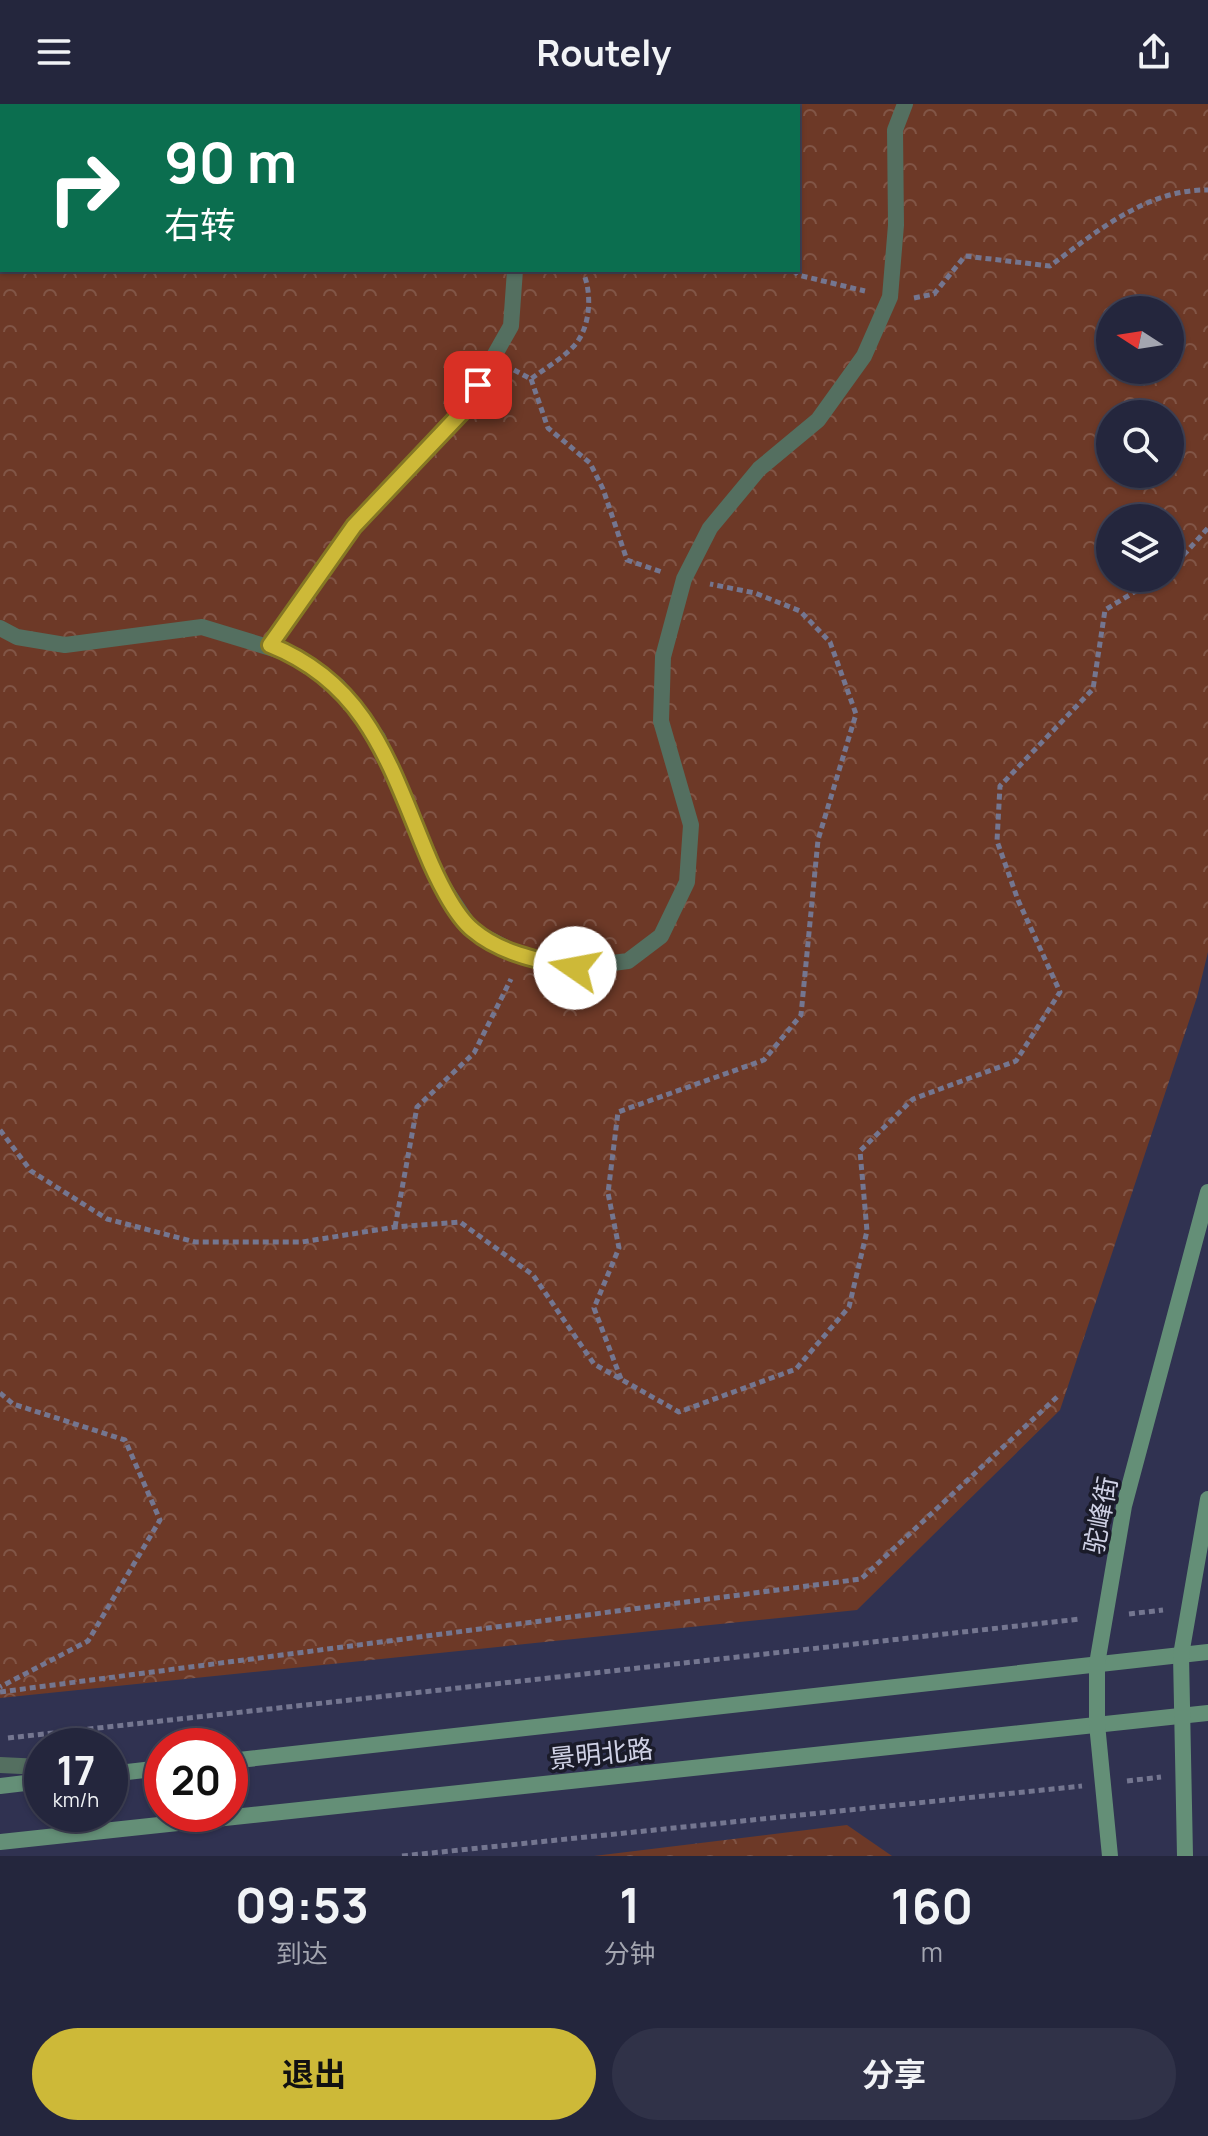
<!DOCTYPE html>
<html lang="zh">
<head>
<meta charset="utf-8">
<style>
	body { margin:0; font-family:Manrope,"Noto Sans SC",sans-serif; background:#303248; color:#f1f3f6; height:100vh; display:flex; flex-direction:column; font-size:30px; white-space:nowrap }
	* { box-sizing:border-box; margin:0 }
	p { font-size:26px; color:#a3a5b0 }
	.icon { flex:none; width:44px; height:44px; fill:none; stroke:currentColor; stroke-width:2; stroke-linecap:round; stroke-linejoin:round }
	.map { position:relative; height:1752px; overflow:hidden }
	.panel { display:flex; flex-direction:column; background:#24263d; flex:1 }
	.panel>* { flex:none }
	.banner { position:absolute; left:0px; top:0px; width:800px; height:168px; box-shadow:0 2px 6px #0004,0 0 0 2px #414357; background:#0b6e4f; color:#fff; overflow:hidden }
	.needle { width:52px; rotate:282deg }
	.controls { position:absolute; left:1096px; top:192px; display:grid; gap:16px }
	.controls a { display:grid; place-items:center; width:88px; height:88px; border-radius:50%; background:#24263d; box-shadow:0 2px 6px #0004,0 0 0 2px #414357; font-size:40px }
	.speed { position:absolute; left:24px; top:1624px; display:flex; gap:16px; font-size:40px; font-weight:700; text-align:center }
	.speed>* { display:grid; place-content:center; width:104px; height:104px; border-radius:50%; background:#24263d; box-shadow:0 2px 6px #0004,0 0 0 2px #414357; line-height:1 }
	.speed small { font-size:20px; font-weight:400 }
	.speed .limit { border:12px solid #d22; background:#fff; color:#111 }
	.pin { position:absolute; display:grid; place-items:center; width:68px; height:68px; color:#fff; margin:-34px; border-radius:16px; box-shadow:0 4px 12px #0006 }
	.me { position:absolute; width:88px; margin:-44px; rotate:282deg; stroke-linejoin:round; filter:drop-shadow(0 0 6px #0008) }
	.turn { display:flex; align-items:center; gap:28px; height:168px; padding:0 32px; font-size:36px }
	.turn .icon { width:104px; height:104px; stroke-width:2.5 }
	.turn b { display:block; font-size:56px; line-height:68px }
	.eta { display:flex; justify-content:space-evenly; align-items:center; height:136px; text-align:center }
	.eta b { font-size:48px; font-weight:700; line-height:56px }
	.button { display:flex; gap:16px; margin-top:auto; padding:16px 32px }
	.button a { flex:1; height:92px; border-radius:48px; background:#cdb938; color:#111; font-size:32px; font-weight:700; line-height:92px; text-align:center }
	.button a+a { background:#303248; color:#f1f3f6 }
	header { display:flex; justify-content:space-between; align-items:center; height:104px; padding:0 32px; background:#24263d; font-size:36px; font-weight:700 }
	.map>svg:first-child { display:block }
	.forest { fill:url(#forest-crowns); fill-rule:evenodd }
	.water { fill:url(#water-ripples) }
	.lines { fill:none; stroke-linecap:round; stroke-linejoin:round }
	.path { stroke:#747690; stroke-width:5; stroke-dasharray:6 4; stroke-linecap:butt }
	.lane { stroke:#546f60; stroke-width:16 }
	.secondary { stroke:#648f77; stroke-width:16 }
	.route-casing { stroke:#857824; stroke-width:20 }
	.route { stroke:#cdb938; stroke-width:14 }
	.labels { text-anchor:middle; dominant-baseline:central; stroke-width:7; stroke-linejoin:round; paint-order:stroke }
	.street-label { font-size:26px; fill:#cfd1e5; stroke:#1a1b29 }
</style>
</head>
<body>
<header><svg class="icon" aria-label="menu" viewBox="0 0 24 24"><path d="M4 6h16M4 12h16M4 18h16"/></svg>Routely<svg class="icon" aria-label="share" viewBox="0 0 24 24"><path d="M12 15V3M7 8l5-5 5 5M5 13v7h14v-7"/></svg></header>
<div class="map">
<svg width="1208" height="1752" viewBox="0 0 1208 1752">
	<defs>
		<pattern id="forest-crowns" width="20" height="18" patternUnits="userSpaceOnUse" patternTransform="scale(2)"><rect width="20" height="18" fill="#6d3927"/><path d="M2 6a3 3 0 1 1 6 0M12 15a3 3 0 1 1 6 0" fill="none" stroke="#815546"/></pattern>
		<pattern id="water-ripples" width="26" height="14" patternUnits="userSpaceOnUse" patternTransform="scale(2)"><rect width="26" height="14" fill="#6f74ac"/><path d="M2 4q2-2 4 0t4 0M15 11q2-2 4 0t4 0" fill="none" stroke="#5b5f83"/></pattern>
	</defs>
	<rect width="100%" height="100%" fill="#303251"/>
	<g class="forest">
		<path d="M0 0H1208V848L1197 893 1060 1306 857 1506 0 1594ZM2 2H798V166H2ZM1110 206H1170V266H1110ZM1110 310H1170V370H1110ZM1110 414H1170V474H1110Z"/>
		<path d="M847 1721 892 1752H594Z"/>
	</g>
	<path class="water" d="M0 0H72L2 2 0 63Z"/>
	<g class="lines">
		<g class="path">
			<path d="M636 2 637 0"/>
			<path d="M781 2V0"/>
			<path d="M794 166 798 171 865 187"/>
			<path d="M914 194 934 190 965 152 1050 162C1097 127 1148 85 1208 86"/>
			<path d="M514 266 531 275C544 265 560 256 572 244 591 226 593 188 582 166"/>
			<path d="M531 275 548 324 590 359 603 385 627 456 662 468"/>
			<path d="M1170 466 1208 424"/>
			<path d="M0 1026 31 1067 107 1115 195 1138H302L395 1123 460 1118 533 1171 594 1260 679 1308 796 1265 849 1203 867 1127 860 1047 913 995 1016 957 1060 888 1018 796 997 737 1000 682 1093 585 1105 506 1157 474"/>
			<path d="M395 1123 417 1003 474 949 511 875"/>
			<path d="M621 1275 594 1204 619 1144 608 1089 618 1008 764 956 801 911 818 736 856 610 830 538 800 507 755 489 710 480"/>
			<path d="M0 1289 13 1300 125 1336 160 1416 88 1537 0 1583"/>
			<path d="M1129 1510 1163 1506"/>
			<path d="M0 1588 861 1475 1057 1293"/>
			<path d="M8 1634 1080 1515"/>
			<path d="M1127 1677 1161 1673"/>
			<path d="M402 1752 1082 1682"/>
		</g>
		<g class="lane">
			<path d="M508 0 509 2"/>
			<path d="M0 524 17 533 65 541 202 523 297 552 338 582 378 634 437 773 472 826 523 853 575 864 628 857 661 832 687 778 691 721 661 617 663 553 684 475 710 424 759 365 818 316 864 252 890 193 896 121 895 26 905 0"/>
			<path d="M270 541 354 422 463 307 511 222 515 166"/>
			<path d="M0 1661 42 1663"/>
		</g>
		<g class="secondary">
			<path d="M230 1657 1208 1548"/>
			<path d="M110 1670 162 1664"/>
			<path d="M0 1682 42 1677"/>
			<path d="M0 1738 1208 1609"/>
			<path d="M1110 1752 1097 1620V1560L1124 1402 1208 1088"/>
			<path d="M1185 1752 1181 1551 1208 1395"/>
		</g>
	</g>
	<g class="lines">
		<defs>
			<path id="route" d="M478 281 463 307 354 422 270 541C367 580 389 659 426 748 435 770 454 811 473 826 501 850 541 857 575 864"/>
		</defs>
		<use href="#route" class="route-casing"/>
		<use href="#route" class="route"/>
	</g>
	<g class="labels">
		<g class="street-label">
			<text transform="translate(1100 1411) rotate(-79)">驼峰街</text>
			<text transform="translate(601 1649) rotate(-6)">景明北路</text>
		</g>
	</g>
</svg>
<div class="controls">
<a><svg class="needle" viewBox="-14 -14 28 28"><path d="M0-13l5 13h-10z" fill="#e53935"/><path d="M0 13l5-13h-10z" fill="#a3a5b0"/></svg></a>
<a><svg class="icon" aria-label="search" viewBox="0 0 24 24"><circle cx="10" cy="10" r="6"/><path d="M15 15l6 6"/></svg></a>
<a><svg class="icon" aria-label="layers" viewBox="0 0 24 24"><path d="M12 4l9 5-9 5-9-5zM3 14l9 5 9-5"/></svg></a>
</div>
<div class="speed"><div>17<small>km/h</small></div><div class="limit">20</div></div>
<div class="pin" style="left:478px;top:281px;background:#d93025"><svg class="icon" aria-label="arrive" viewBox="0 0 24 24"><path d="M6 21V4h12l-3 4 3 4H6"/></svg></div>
<svg class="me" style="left:575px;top:864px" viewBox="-20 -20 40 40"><circle r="19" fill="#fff"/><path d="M0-13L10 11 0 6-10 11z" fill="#cdb938"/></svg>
<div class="banner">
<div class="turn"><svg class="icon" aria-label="right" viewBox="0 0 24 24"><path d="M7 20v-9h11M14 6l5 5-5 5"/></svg><div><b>90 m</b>右转</div></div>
</div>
</div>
<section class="panel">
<div class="eta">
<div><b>09:53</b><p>到达</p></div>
<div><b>1</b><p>分钟</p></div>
<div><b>160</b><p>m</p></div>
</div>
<div class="button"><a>退出</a><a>分享</a></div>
</section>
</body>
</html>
